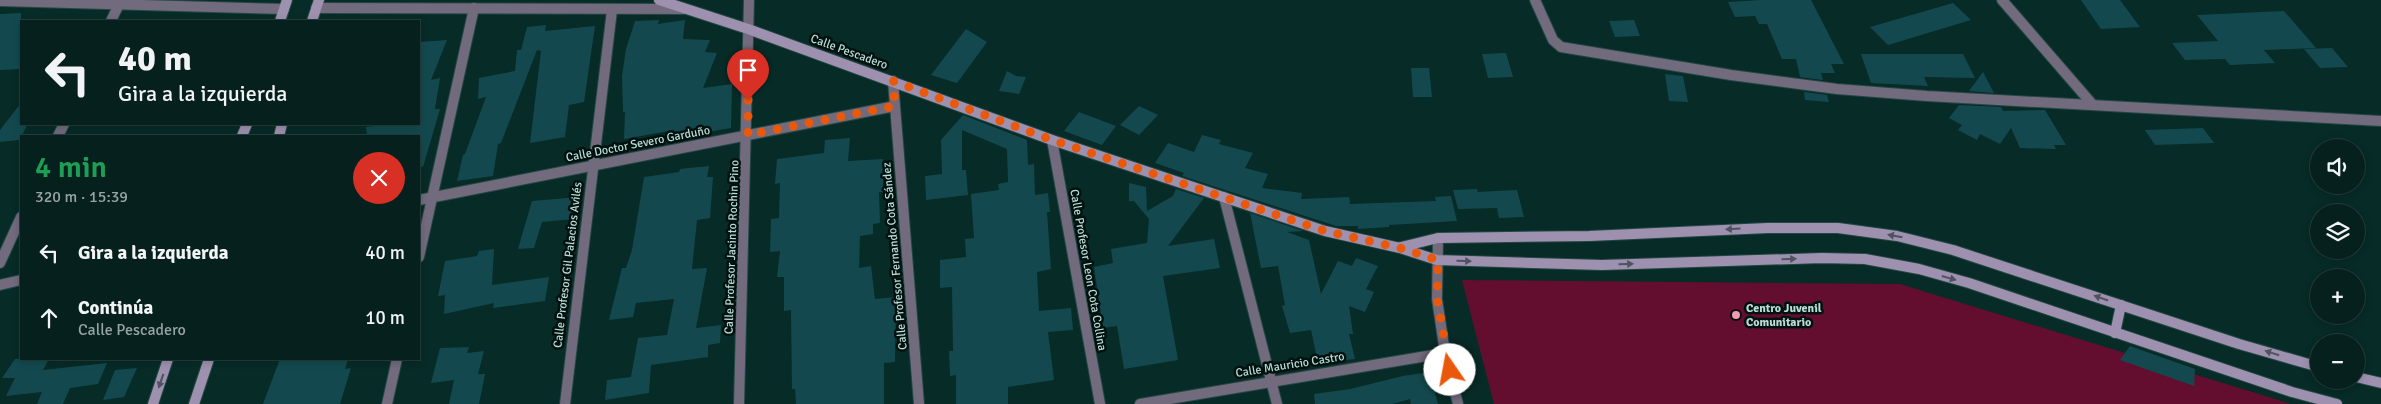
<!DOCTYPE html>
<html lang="es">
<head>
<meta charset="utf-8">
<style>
	body { margin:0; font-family:Signika,sans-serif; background:#0e2826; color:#f1f3f6; height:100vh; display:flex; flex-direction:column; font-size:19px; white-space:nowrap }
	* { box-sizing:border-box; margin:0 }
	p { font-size:16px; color:#97a3a4 }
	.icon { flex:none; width:28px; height:28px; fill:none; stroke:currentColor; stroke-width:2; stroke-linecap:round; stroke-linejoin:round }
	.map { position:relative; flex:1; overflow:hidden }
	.panel { position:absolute; left:20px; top:135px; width:400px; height:225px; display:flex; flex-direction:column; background:#05201d; border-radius:0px; box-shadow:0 2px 8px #0003,0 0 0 1px #263e3b }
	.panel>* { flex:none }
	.banner { position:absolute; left:20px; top:20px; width:400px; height:105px; border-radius:0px; box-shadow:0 2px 8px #0003,0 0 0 1px #263e3b; background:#05201d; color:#f1f3f6; overflow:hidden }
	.buttons { position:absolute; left:2310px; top:139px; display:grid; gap:10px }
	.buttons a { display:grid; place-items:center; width:55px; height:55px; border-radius:50%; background:#05201d; box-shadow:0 2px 8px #0003,0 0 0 1px #263e3b; font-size:25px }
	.pin { position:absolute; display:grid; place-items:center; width:42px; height:42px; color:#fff; margin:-51px -21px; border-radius:50% 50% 50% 0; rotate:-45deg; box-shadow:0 0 5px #0007 }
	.pin .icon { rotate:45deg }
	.me { position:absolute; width:55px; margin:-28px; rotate:348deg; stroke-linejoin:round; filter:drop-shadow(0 0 4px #0008) }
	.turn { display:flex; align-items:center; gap:18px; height:105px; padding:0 15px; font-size:22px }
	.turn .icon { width:65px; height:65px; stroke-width:2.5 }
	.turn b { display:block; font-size:35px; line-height:42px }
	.round { display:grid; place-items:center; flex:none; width:52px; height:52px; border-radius:26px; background:#0e2826 }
	.head { display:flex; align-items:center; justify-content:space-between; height:85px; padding:0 15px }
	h1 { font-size:30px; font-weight:600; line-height:38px; color:#1e9e55 }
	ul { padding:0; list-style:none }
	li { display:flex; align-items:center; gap:15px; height:65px; padding:0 15px }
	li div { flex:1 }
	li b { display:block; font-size:19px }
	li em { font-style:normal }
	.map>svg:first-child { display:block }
	.green { fill:#640e2f }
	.building { fill:#13494e }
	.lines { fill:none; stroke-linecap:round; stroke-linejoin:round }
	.street-casing { stroke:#244743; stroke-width:12 }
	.secondary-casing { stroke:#244743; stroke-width:12 }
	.street { stroke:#726a7d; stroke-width:10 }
	.secondary { stroke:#9e91af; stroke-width:10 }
	.oneway { fill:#4f525f }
	.route { stroke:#ea580c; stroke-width:9; stroke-dasharray:0 16.2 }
	.poi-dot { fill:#f29aaf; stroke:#00120f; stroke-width:2 }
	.labels { text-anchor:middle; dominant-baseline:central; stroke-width:5; stroke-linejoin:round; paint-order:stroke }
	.street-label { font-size:12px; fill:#bcdcd6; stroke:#00120f }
	.poi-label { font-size:12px; font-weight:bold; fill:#bcdcd6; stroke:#00120f; text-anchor:start }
</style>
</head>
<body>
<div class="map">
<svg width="2381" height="404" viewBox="0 0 2381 404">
	<rect width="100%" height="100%" fill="#072b27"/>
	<path class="green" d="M1462 280 1900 284 2291 404H1494Z"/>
	<g class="building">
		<path d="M1761 0H1811L1844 64H1831L1835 73H1821L1823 80 1800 77 1796 59H1782L1767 24H1759L1755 16 1735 17 1728 2Z"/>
		<path d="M2081 0H2120L2140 27 2101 29Z"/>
		<path d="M1953 3 1971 20 1888 45 1870 27Z"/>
		<path d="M2284 11 2316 48 2264 50 2275 63 2230 65 2225 59 2185 60 2172 43 2218 41 2197 15Z"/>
		<path d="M21 13V69L0 70V14Z"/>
		<path d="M659 20 658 24 685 20 683 39 710 40 705 52 717 53 703 88 732 84 731 128 674 138V130L624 139 625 112H623L622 76 626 49 635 21Z"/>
		<path d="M1634 20 1640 36 1615 37 1609 21Z"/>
		<path d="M546 25 545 31 595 26 584 102 569 105 565 137 530 143 541 51 537 50 501 143 498 144 493 176 457 181 463 155 465 154 486 97 478 99 479 78 515 71 517 50H521L527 27Z"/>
		<path d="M966 29 987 42 957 83 931 75Z"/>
		<path d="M447 40 431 80 440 78 435 109H440L423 167 419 166V136H367L366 127 387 124H419V42Z"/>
		<path d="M2332 48 2348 67 2320 68 2304 49Z"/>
		<path d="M1506 53 1513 77 1488 78 1482 54Z"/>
		<path d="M1861 54H1963L1975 78 1924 77 1928 86 1871 83Z"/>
		<path d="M1411 68H1429L1432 97H1413Z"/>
		<path d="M1007 71 1016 76 1026 77 1019 94 999 91Z"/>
		<path d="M1983 72 1994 93 1969 91Z"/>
		<path d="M1665 74 1683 76 1688 102 1669 101Z"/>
		<path d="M1804 92 1827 95 1829 102 1805 100Z"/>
		<path d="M21 103V124H28L19 140 0 142V130Z"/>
		<path d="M1959 105 2001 107 2003 111 2045 110 2066 145H2054L2056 149 2020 148 2011 128 2000 144 1980 134 1977 140 1958 130 1962 125 1949 118Z"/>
		<path d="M1139 106 1158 115 1139 135 1120 125Z"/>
		<path d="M1079 112 1116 126 1102 145 1064 131Z"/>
		<path d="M963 115 1027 140 1028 165 1034 164 1035 195 1048 193 1050 212H1047L1051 269 1037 272 1039 311 1071 308 1073 330 1048 332 1054 380 1008 387V404H956V375L950 376 949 351H953L952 287 940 288V260L966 257 965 239 974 238 971 194 999 190 998 184 1008 182 1007 149 962 130V170H966L968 195 926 200 925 176 942 174 941 140Z"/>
		<path d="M2203 128 2214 143 2155 145 2145 130Z"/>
		<path d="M1202 135 1221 140 1219 144 1253 153 1245 168 1268 174 1262 188 1302 193 1301 199 1349 197 1350 204 1436 201 1435 197 1451 196 1457 221 1389 225V227L1358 229V226H1336L1182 176 1184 173 1155 163 1168 143 1194 152Z"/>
		<path d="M850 138 848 161 883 159V192H879L880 223 873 224V234L860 236 859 268 871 266 875 299 896 297 895 362 884 363V404H796L795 389H792L791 310 784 311V277H777L780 251 770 252 771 219 779 218 780 183 775 184 777 159 824 153 825 140Z"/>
		<path d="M709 166 707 177H713L710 218 697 220 692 269 707 268 696 328 721 325 720 343 708 345V357L651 365 649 393 605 400 607 380 631 377 638 338 667 335 674 299 636 303 633 317 609 320 622 268H626L632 250 644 177 679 172 680 169Z"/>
		<path d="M1129 183 1146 187 1147 211 1173 196 1176 189 1204 198 1168 246 1214 239 1220 268 1163 276 1178 360 1124 369 1117 326 1103 328 1094 267 1113 263 1111 249 1147 243 1149 219 1134 201H1129Z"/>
		<path d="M1477 189 1478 192 1517 190 1524 217 1499 218 1497 208 1458 209 1453 190Z"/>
		<path d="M579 197 574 219 542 222 534 248 518 249 532 201Z"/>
		<path d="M1250 213 1303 231 1287 232 1309 240 1321 294 1338 261 1352 266 1356 258 1378 266 1366 289 1374 292 1365 312 1349 306 1353 334H1349L1355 359 1318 363 1311 330 1290 333 1282 306 1285 305 1278 266 1261 268Z"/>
		<path d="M494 249 492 285 549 277 545 301 493 308 494 303 444 314 445 295 438 296 445 261 477 256 479 251Z"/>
		<path d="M2130 346 2195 369 2194 386 2120 360Z"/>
		<path d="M469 347 467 353 484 351 478 374H485L479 404H449L454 380 431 383 440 348Z"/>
		<path d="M15 359H49L43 370 107 363 98 384 70 388 63 404H37L42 392 6 396 15 378H2Z"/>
		<path d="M280 359H348L345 369 351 368 340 404H263Z"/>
		<path d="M137 368 124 397 103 400 115 370Z"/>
		<path d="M1429 372 1438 404H1411L1410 399 1392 404H1315L1314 394 1350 389 1403 376Z"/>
	</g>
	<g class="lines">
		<defs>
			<g id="street">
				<path d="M1535 0 1553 40 1561 47 1731 75 1837 89 1927 96 2381 121"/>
				<path d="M2002 0 2093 105"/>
				<path d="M0 1 284 9"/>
				<path d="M316 8 684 9"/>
				<path d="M111 21 121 0"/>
				<path d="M895 106 919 404"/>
				<path d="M58 136 64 124"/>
				<path d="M1052 140 1100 404"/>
				<path d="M1224 197 1277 404"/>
				<path d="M419 200 895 106 893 81"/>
				<path d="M1438 238 1437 299 1445 353 1458 404"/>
				<path d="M419 257 474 8"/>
				<path d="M0 263 21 217"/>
				<path d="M0 285 21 280"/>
				<path d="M387 404 397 359"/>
				<path d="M565 404 612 10"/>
				<path d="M739 404 749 0"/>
				<path d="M1140 404 1445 353"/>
			</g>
			<g id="secondary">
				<path d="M659 0 748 29 1052 140 1325 231 1400 248 1437 260 1602 265 1822 258 1865 259 1919 269 1969 283 2292 392 2337 404"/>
				<path d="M280 21 287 0"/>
				<path d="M312 21 319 0"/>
				<path d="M242 136 247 124"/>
				<path d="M279 136 282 124"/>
				<path d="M1401 247 1438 238 1589 236 1768 228H1838L1897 236 1953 250 2239 344 2319 367"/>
				<path d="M2115 333 2121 305"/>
				<path d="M2356 377 2381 383"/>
				<path d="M153 404 168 359"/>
				<path d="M194 404 209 359"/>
			</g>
		</defs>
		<use href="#street" class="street-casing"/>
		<use href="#secondary" class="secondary-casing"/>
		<use href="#street" class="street"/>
		<use href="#secondary" class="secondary"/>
	</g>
	<defs><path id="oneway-solid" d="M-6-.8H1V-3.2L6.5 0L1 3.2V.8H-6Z" transform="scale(1.25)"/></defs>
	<g class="oneway">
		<use href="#oneway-solid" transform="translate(1733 229) rotate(177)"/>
		<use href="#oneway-solid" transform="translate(1895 236) rotate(-170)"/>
		<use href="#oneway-solid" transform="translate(1789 259) rotate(-1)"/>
		<use href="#oneway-solid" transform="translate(1464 261) rotate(2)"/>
		<use href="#oneway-solid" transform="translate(1626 264) rotate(-2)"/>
		<use href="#oneway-solid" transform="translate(1949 278) rotate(16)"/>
		<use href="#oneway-solid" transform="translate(2101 298) rotate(-161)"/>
		<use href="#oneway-solid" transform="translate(2272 353) rotate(-163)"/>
		<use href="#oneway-solid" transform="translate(161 381) rotate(109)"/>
	</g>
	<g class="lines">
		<path class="route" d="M748 100V135L895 106 893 81 1052 140 1325 231 1400 248 1438 260 1437 299 1450 370"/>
	</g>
	<circle class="poi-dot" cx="1736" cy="315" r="5"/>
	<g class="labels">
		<g class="street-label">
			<text transform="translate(849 52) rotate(20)">Calle Pescadero</text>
			<text transform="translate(638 144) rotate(-11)">Calle Doctor Severo Garduño</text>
			<text transform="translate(732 247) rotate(-88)">Calle Profesor Jacinto Rochin Pino</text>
			<text transform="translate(895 256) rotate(-95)">Calle Profesor Fernando Cota Sández</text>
			<text transform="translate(568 265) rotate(-83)">Calle Profesor Gil Palacios Avilés</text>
			<text transform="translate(1088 270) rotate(80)">Calle Profesor Leon Cota Collina</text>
			<text transform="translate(1290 365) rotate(-9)">Calle Mauricio Castro</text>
		</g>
		<g class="poi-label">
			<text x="1746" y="308">Centro Juvenil<tspan x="1746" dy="14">Comunitario</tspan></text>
		</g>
	</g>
</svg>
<div class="buttons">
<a><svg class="icon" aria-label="sound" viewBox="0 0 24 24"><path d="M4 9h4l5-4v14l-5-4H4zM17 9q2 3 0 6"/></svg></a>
<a><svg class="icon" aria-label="layers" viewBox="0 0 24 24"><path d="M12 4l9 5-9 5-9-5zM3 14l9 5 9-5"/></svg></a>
<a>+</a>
<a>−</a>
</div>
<div class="pin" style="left:748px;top:100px;background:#d93025"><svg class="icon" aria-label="arrive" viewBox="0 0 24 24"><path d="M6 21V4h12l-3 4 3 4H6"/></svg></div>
<svg class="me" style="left:1450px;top:370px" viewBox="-20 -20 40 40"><circle r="19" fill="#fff"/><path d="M0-13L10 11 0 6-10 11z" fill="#ea580c"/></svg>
<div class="banner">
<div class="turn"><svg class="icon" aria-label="left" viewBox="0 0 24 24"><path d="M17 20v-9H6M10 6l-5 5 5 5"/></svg><div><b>40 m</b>Gira a la izquierda</div></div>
</div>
<section class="panel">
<div class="head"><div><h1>4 min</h1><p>320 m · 15:39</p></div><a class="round" style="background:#d93025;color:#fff"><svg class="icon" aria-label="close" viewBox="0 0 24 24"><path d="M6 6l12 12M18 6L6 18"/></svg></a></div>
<ul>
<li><svg class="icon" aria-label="left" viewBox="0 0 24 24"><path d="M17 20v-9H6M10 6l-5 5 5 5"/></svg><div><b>Gira a la izquierda</b></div><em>40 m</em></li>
<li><svg class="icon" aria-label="ahead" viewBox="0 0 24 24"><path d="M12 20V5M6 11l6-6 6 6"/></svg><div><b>Continúa</b><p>Calle Pescadero</p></div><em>10 m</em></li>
</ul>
</section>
</div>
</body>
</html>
